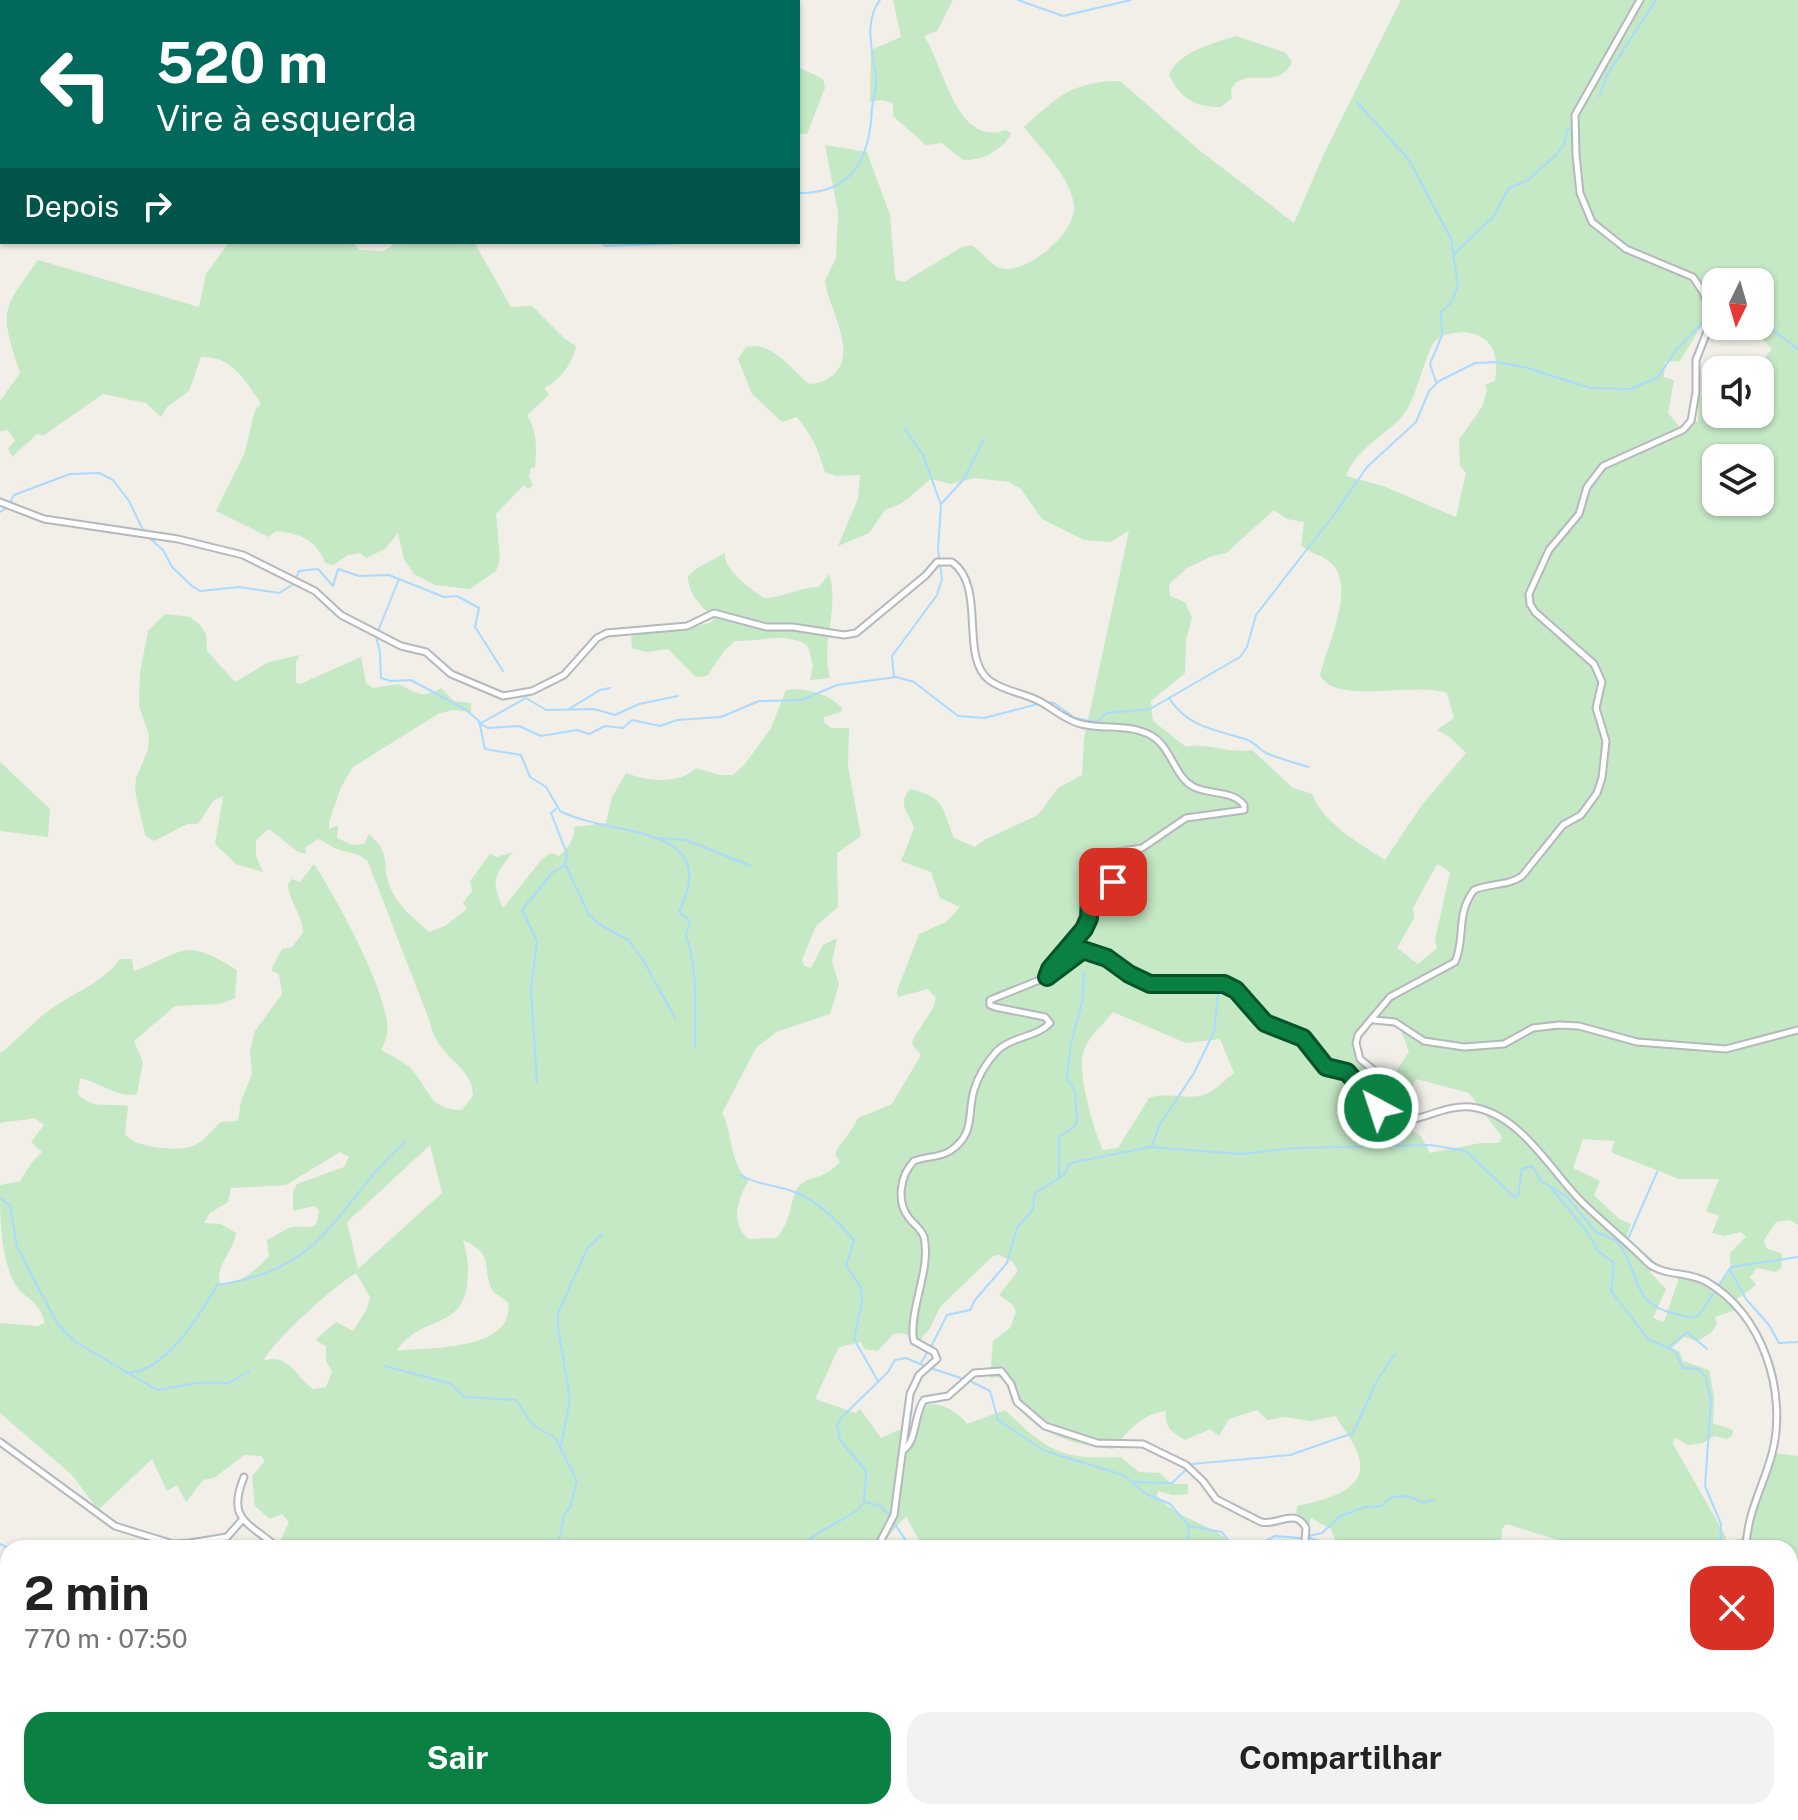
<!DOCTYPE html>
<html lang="pt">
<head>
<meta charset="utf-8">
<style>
	body { margin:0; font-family:"Public Sans",sans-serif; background:#f2f2f2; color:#222; height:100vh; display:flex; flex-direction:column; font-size:30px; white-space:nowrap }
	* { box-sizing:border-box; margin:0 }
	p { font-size:26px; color:#767676 }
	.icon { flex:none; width:44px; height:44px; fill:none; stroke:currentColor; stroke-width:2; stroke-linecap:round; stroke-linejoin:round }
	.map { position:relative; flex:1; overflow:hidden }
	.details { position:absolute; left:0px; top:1540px; width:1798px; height:280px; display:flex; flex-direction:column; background:#fff; border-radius:24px 24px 0 0; box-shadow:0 2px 6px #0004 }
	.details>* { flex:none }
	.top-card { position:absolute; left:0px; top:0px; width:800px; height:244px; box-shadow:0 2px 6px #0004; background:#00695c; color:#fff; overflow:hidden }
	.needle { width:52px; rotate:185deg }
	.controls { position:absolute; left:1702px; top:268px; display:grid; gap:16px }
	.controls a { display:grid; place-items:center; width:72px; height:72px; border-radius:16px; background:#fff; box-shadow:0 2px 6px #0004; font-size:40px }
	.pin { position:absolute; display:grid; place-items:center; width:68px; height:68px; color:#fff; margin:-34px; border-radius:16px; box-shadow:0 4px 12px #0006 }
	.me { position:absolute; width:88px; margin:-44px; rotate:320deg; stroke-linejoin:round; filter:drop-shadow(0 0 6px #0008) }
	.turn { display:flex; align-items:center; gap:28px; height:168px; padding:0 24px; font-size:36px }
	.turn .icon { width:104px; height:104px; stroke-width:2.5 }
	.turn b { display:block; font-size:56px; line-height:68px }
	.then { display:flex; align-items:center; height:76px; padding:0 24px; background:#0003; gap:16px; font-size:30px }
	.round { display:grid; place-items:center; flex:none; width:84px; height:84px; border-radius:24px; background:#f2f2f2 }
	.summary { display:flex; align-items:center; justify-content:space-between; height:136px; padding:0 24px }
	h1 { font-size:48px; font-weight:700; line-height:60px }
	.primary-button { display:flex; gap:16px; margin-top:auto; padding:16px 24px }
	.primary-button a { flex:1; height:92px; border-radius:24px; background:#0b8043; color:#fff; font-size:32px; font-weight:700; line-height:92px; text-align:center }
	.primary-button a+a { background:#f2f2f2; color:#222 }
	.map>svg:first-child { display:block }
	.green { fill:#c5e8c5; fill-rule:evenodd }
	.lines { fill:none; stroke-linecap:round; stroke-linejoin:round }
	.stream { stroke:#aadaff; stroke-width:2 }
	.street-casing { stroke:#b5b8bc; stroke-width:9 }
	.street { stroke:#fff; stroke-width:5 }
	.route-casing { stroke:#07532c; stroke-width:20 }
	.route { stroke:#0b8043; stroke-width:14 }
</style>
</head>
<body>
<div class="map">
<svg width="1798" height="1820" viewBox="0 0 1798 1820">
	<rect width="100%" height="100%" fill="#f1efe8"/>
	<g class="green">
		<path d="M893 0H953L937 31 924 36C944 65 956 148 1006 130L1011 134C1001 151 982 161 963 160L942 143 926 145 893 116V103L882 100 870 102 871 50 901 37Z"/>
		<path d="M1401 0H1798V1225L1790 1220 1776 1222 1764 1240 1766 1248 1782 1254 1781 1268 1776 1272 1757 1268 1750 1277 1756 1285 1736 1300 1735 1310 1715 1317 1717 1324 1712 1332 1697 1341 1684 1337 1671 1349 1679 1351 1683 1361 1709 1370 1714 1397 1713 1423 1733 1430 1732 1436 1726 1439 1714 1436 1703 1443 1688 1445 1676 1438 1672 1442 1726 1537 1724 1543 1751 1536 1760 1490 1774 1453 1798 1456V1820H1488L1503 1812H1790V1548H1565L1555 1539 1506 1524 1502 1529 1501 1548H1352L1345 1544 1338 1547 1331 1529 1311 1518 1306 1536 1296 1519 1297 1506C1318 1501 1365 1493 1360 1462 1358 1446 1344 1430 1335 1416L1311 1421 1284 1417 1267 1420 1257 1410 1229 1419 1219 1436 1210 1429 1185 1440C1172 1433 1164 1427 1166 1411 1141 1414 1128 1431 1113 1449 1083 1447 1044 1436 1024 1414 1013 1402 1012 1387 999 1377L990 1378 993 1341 1010 1328 1016 1312 1013 1305 999 1295 1018 1271 1013 1262 999 1255 993 1256 940 1307 930 1328 920 1340 902 1333 893 1334 878 1351 864 1349 861 1342 839 1347 815 1399 856 1413 860 1409 881 1438 914 1423V1413C930 1395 955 1408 967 1424L1005 1410C1048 1451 1060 1460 1121 1457L1139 1472 1160 1473 1171 1484H1188V1494L1172 1495 1159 1491 1156 1495C1176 1519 1209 1523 1231 1542L1230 1548H923L906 1516 878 1548H277L289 1522 282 1514 270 1519 255 1506 252 1476 265 1461 261 1456 244 1455 214 1478 203 1480 186 1502 177 1485 167 1491 152 1459 98 1510 72 1475 0 1413V1323L37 1326 45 1323C38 1298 26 1301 15 1284 0 1257 0 1216 0 1185L20 1181 32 1162 42 1152 31 1142 44 1125 35 1118C22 1121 12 1120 0 1123V1053C18 1040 31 1024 48 1011 71 994 103 983 120 959H132L134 971C184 952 183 936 237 970L235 998 220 1004 175 1006 134 1041 143 1062 137 1094C122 1099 98 1082 80 1078L78 1094C93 1110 108 1103 128 1106L125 1134C133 1148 183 1153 197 1144 206 1139 213 1129 221 1122L238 1121 241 1101 252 1074 250 1050 255 1031 282 994 279 974 272 971V968L282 949 292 947 303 933C303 914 289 903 288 884L292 879 300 882 314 864C334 894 393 1000 387 1034 386 1040 382 1048 381 1050 390 1055 401 1060 409 1067 430 1087 427 1110 462 1110L473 1096C473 1064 436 1059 430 1022L368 862C357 851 349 854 337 849 330 846 325 841 318 839L305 848 306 854 298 852 269 829 256 840V856L263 872 236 864 215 844 223 796 214 800 198 824H187L154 841 145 835 135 791 136 778 148 750 149 735 139 706 140 673 148 631 165 614 190 617 200 625 206 634 207 651 235 682 269 662 300 655 296 662V683L300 684 361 657 366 683 373 688 398 684C416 692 422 700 441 688L454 701 471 703V712L452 710 438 714 353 767 341 787 329 822V829L338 825 337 838 352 845 364 844 369 834C392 855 381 861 389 884 395 904 415 919 429 932L445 926 467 909 463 903 472 891 470 881 490 854 497 857 513 852C493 876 491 881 503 908L542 859 551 853 559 856C568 848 575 839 574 827L606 823 612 797 626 773C647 781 679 785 696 768L720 775H733L745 764 771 728 786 690C804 687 829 694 842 708L841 712 824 717V722L831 728H849L848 766 861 836 837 853 838 907 816 926 802 960 805 966 811 968 823 945 837 938 832 962 839 984 830 1014 776 1032 756 1048 722 1113C733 1131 729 1166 749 1180 738 1197 729 1225 749 1239L776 1238C793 1222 790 1193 800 1185 814 1174 823 1180 840 1162L835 1154C841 1141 852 1132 858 1118L892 1104 921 1055 912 1044 913 1039 933 1008 936 998 928 989 898 997 897 991 919 934 946 922 960 907 940 898 931 872 901 861 914 829C910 812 896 806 910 789 946 797 942 809 954 838L975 847 984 840 1038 815 1058 788 1082 775 1084 739 1129 531 1110 542 1084 540 1042 519 1021 489 1009 482 974 478 951 484 931 479 902 503 885 510 869 533 838 546 858 499 860 475 836 476 825 472C816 445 815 441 797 417L782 422 752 394 738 359 746 347C775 342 789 368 809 384 819 384 824 381 832 376 860 354 828 308 825 281L836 258 838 212 825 145 867 152 890 215 895 276 896 280 904 282 962 247 971 245C984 252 991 269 1007 269 1032 269 1077 232 1074 205 1070 176 1042 150 1024 127 1057 97 1073 81 1120 81L1199 150 1294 223 1324 154ZM1716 282H1760V326H1757L1756 333 1772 349 1754 370H1760V414H1716V401L1709 389 1699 398 1698 421 1691 423 1684 432 1668 413 1674 380 1664 377 1665 362 1680 361 1700 328 1715 316ZM1464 332C1493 335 1499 355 1495 381L1485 385 1487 390 1482 407 1459 440 1460 466 1466 473 1456 517 1383 486 1346 476C1357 447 1385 437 1404 414 1417 397 1426 351 1435 341 1442 333 1455 333 1464 332ZM1716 458H1760V502H1716ZM1274 510 1287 519 1304 522 1301 545C1310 555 1324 554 1333 565 1355 589 1327 647 1320 675 1335 706 1415 681 1447 693L1454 718 1437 730 1450 737 1466 753 1422 805 1385 860C1359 843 1324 824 1312 794L1293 788 1252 750C1229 754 1206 742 1186 747L1153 721 1151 701 1185 673 1186 640 1192 618 1185 602 1170 596 1169 584 1187 568 1212 556 1226 553ZM1437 864 1450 872 1435 940 1437 948 1418 964 1397 948 1414 918 1413 908ZM1113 1012 1186 1043 1220 1039 1234 1073C1226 1079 1217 1089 1208 1093 1191 1102 1168 1091 1149 1098L1118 1148 1103 1150C1094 1132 1077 1072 1083 1053 1086 1039 1104 1024 1113 1012ZM1378 1021 1399 1025 1409 1052 1396 1071 1400 1083 1410 1090 1416 1079 1469 1093 1502 1137 1499 1143H1481L1430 1153 1421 1136 1405 1126 1406 1112 1402 1101 1390 1098C1388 1092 1389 1082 1385 1077 1375 1059 1353 1067 1360 1033ZM1583 1139 1615 1141 1611 1151 1613 1153 1679 1179H1719L1706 1211 1719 1216 1712 1233 1724 1236 1741 1232 1746 1237 1730 1253 1731 1270 1717 1288 1706 1279 1679 1278 1664 1322 1653 1318 1666 1289 1650 1272 1655 1262 1627 1237 1631 1224 1619 1219 1594 1195 1600 1181 1573 1168ZM430 1145 442 1193 358 1269 347 1222ZM340 1152 349 1157 344 1167 297 1184 293 1191V1211L314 1206 319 1210 317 1223 312 1227C285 1225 291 1228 267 1240L269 1256C257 1269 239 1286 220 1283 214 1267 234 1251 236 1233L221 1224 204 1223 210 1213 228 1202 231 1188 286 1185ZM463 1240C497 1256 480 1266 493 1292L508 1302C516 1352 426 1347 397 1351 419 1315 462 1330 467 1285 469 1269 468 1256 463 1240ZM356 1273 370 1297 367 1309 353 1331 336 1322 315 1340 326 1346V1361L332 1371 326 1387 313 1389C295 1376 288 1352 263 1361 277 1337 332 1288 356 1273Z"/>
		<path d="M1236 36 1286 53 1292 62C1277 93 1247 64 1231 89L1232 98 1221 107C1195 107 1181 99 1169 75 1178 52 1214 43 1236 36Z"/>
		<path d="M798 67 823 79 825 88 807 134H798Z"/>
		<path d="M229 242H353L359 250 383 251 392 246 394 242H474L511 307 532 306 565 339 576 346C574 362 559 381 544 388L549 395 527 415C537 431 537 449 535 467L531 468 529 476 533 485 528 489 524 485 496 514 500 559 496 571 470 589 435 585 414 574 404 559 398 533 385 549 366 558 360 553 348 555 333 565 325 563C317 540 299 533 276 531L269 537 216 511 245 452 255 410 261 404C247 382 231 355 201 357L189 391 167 407 161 417 146 403 103 394 44 435 37 434 12 457 8 448 15 441 8 430 0 431V401L20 373C0 310 0 313 38 260L199 307 206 274Z"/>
		<path d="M725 553C723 569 750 589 764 598 784 598 799 587 819 587L829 574C840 609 820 644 830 678L810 680 813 666 808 646C786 631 760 642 735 641L725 650 707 676 696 677 668 649 647 652 632 648 631 637C657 626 685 632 712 622L714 617C701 607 688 594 688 576L697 568Z"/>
		<path d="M0 762 50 809 48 837 0 831Z"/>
		<path d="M108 1812H582L589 1820H112Z"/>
		<path d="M762 1812H1370L1375 1820H763Z"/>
	</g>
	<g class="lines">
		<g class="stream">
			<path d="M1018 0 1063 16 1131 0"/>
			<path d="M0 57H2"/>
			<path d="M1599 97 1607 75 1656 0"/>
			<path d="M1357 102 1409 160 1451 239 1458 285 1452 302 1441 312 1442 335 1430 364 1436 382"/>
			<path d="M798 193C853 194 870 158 872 108 873 98 877 88 876 78 873 52 863 22 880 0"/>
			<path d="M602 242 605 246 707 242"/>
			<path d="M1455 253 1493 217 1509 188 1528 180 1556 155 1564 145 1567 130 1574 126"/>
			<path d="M1760 321 1798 349"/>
			<path d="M942 503 964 479 984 439"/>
			<path d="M0 512 8 507 14 495 70 474 99 473 113 480 129 501 145 534 163 550 172 567 192 586 200 591 239 587 279 593 294 584"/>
			<path d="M296 578 299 571 318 569 333 586 338 569 359 576 389 575 444 597 457 596 479 608 475 627 503 671"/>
			<path d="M399 579 376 636 380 652 381 678 391 681 411 680 466 710 479 721 485 749 521 755 530 777 546 787 560 811C612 838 724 822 679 912L690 921 686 935C698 969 695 1010 695 1048"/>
			<path d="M894 677 892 656 937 595 942 579 938 549 941 505 923 455 905 429"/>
			<path d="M1169 698C1187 727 1216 730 1245 739 1254 741 1258 749 1266 753 1280 759 1295 763 1309 767"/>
			<path d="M1044 702 1054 703 1075 718 1096 722 1107 713 1150 709 1240 657 1247 647 1256 615 1336 512 1367 467 1416 422 1429 391 1439 381 1475 363 1497 362 1528 368 1590 388 1631 389 1658 377 1677 349 1716 309"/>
			<path d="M569 709 600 690 610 688"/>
			<path d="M479 723 488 728 519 726 541 736 577 730 589 734 605 726 623 728 632 720 660 726 677 720 721 717 759 701 802 700 837 685 896 677 914 682 958 716 984 718 1038 704"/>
			<path d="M481 723 526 698 546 710 594 709 615 715 639 704 678 696"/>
			<path d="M556 809 551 813 567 854 565 864 589 915 599 924 628 940 643 960 675 1018"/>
			<path d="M661 838 686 840 751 866"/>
			<path d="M537 1082 531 991 537 941 522 910 553 872 564 866"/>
			<path d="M1152 1146 1159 1126 1194 1073 1214 1032 1219 985"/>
			<path d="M740 1175C756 1184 772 1185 789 1190 817 1199 835 1219 854 1240L846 1266 861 1287 862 1302 854 1339 878 1381"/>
			<path d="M1059 1177V1137L1074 1127 1077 1121 1075 1091 1067 1079 1071 1044 1082 1002 1084 973"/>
			<path d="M1552 1189 1588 1233 1598 1251 1614 1263 1611 1291 1648 1339 1675 1351 1683 1368 1699 1369 1706 1378 1711 1401 1705 1486 1721 1524 1720 1548"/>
			<path d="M0 1198 10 1205 17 1247 57 1323 74 1341 157 1390 197 1383H229L249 1371"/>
			<path d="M1624 1248 1657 1172"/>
			<path d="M1730 1270 1746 1299 1769 1325 1779 1343 1798 1342"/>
			<path d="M931 1347 947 1315 970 1310 975 1300 1007 1263 1017 1228 1033 1209 1035 1193 1064 1175 1070 1163 1150 1147 1241 1154 1296 1148 1430 1145 1466 1151 1514 1197 1518 1196 1522 1169 1532 1166 1541 1181 1566 1196 1596 1232 1617 1241C1643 1275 1628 1305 1680 1315 1688 1317 1691 1319 1699 1315L1731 1267 1798 1257"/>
			<path d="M1669 1347 1687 1332 1707 1349"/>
			<path d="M921 1363 927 1353"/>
			<path d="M384 1366 449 1383 465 1397 516 1400 533 1425 555 1438 577 1481 570 1507 564 1515 558 1548"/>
			<path d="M933 1369 961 1378"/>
			<path d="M126 1373C165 1373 200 1315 217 1285 330 1269 333 1206 406 1141"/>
			<path d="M970 1381 990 1391 998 1420 1045 1451 1123 1475 1146 1494 1170 1504 1189 1526 1222 1532 1234 1548"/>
			<path d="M561 1446 570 1398 558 1328V1313L587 1249 602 1234"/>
			<path d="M1134 1482 1172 1483 1192 1464 1290 1455 1353 1433 1377 1381 1395 1354"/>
			<path d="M865 1502 881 1506 890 1516"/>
			<path d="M894 1523 911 1548"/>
			<path d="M1310 1538 1339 1548"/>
			<path d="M1270 1540 1276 1548"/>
			<path d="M0 1544 8 1548"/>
			<path d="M801 1548C821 1525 850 1521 864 1503L866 1471 840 1440 837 1425 841 1418 888 1372 895 1360 906 1358 925 1366"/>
			<path d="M1187 1548 1189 1526"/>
			<path d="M1251 1548 1275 1536 1299 1538 1322 1533 1340 1516 1365 1507 1381 1506 1392 1497 1408 1496 1423 1503 1434 1500"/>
			<path d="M509 1812 534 1820"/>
			<path d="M562 1812 565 1820"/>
			<path d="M1234 1812 1236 1820"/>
			<path d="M742 1820 745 1812"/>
		</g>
		<defs>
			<g id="street">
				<path d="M0 502 44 519 178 539 243 555 315 591 341 615 401 646 426 652 451 674 503 696 532 691 564 675 597 638 607 633 687 626 714 613 766 627H793L844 635 856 633 926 575 937 562H952C987 587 959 656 989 680 1005 692 1022 692 1039 701 1053 708 1064 720 1081 724 1105 730 1129 723 1152 736 1172 748 1174 777 1194 787 1210 795 1232 790 1244 805V810L1186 818 1142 848 1098 855V858L1126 871 1127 875 1090 896 1089 918 1084 929 1048 976"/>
				<path d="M1374 1020 1395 1022 1424 1041 1464 1047 1504 1044 1533 1028 1559 1025 1579 1026 1637 1042 1726 1049 1798 1030"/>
				<path d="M1408 1119 1404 1101 1397 1089 1360 1059 1356 1043 1358 1035 1390 997 1455 962C1466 938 1455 915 1474 890 1489 883 1509 886 1522 876L1563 825 1581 815 1597 793 1602 778 1606 741 1596 708 1602 682 1594 664 1535 612 1530 604 1529 594 1549 550 1579 514 1587 487 1603 466 1683 430 1691 421 1696 392V360L1712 319 1703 292 1693 277 1626 249 1592 222 1580 193 1576 155 1575 115 1640 0"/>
				<path d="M0 1442 115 1526 173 1544 190 1543 227 1537 243 1519"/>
				<path d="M905 1449C917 1438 914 1414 924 1400L948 1396 974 1373 1001 1371 1011 1384 1017 1402 1045 1426 1097 1443 1143 1444 1186 1465 1203 1481 1216 1499 1261 1522C1278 1526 1295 1507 1306 1528L1305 1541"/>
				<path d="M244 1477C226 1521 249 1522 278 1548"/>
				<path d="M877 1548 894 1515 910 1394 919 1375 937 1359 934 1352 914 1341 913 1336C911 1304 931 1269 924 1237 921 1228 914 1225 909 1218 896 1202 900 1175 914 1161 926 1156 939 1158 950 1151 976 1134 967 1113 974 1090 978 1077 987 1062 996 1052 1011 1036 1036 1038 1050 1023L1045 1017 995 1007 990 1005V1000L1047 977 1083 950 1107 958 1129 974 1150 984 1216 982 1236 990 1265 1023 1303 1038 1326 1067 1347 1072 1378 1108 1393 1121C1418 1124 1444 1104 1471 1107 1520 1113 1550 1170 1581 1201 1603 1223 1628 1242 1649 1264 1667 1277 1688 1271 1707 1282 1763 1314 1788 1393 1772 1454 1763 1487 1747 1513 1746 1548"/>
				<path d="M578 1812 584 1820"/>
				<path d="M665 1812 668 1820"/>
				<path d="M673 1820 678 1812"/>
				<path d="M751 1820 754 1812"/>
				<path d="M778 1820 784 1812"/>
			</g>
		</defs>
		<use href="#street" class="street-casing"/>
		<use href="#street" class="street"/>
	</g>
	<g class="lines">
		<defs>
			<path id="route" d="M1113 882 1090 896 1089 918 1084 929 1050 969 1047 977 1083 950 1107 958 1129 974 1150 984H1224L1236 990 1265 1023 1303 1038 1326 1067 1347 1072 1378 1108"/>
		</defs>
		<use href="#route" class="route-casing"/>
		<use href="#route" class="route"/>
	</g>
</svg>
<div class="controls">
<a><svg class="needle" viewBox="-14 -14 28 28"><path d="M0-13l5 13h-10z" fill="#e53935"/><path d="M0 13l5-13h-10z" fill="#767676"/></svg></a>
<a><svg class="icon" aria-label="sound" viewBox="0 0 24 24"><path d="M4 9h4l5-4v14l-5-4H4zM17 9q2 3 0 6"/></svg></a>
<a><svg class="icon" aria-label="layers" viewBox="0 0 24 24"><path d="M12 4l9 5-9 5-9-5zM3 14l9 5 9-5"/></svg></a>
</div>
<div class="pin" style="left:1113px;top:882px;background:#d93025"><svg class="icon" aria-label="arrive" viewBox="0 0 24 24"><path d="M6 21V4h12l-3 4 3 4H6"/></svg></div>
<svg class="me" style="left:1378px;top:1108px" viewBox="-20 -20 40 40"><circle r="17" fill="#0b8043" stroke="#fff" stroke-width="3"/><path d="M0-11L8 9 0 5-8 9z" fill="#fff"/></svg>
<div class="top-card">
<div class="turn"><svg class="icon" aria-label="left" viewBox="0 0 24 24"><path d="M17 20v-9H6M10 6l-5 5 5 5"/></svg><div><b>520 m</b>Vire à esquerda</div></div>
<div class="then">Depois<svg class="icon" aria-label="right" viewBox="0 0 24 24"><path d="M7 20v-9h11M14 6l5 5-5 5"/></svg></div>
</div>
<section class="details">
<div class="summary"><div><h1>2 min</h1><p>770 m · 07:50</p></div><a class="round" style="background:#d93025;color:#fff"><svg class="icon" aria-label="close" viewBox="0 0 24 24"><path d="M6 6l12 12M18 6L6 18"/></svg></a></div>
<div class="primary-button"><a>Sair</a><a>Compartilhar</a></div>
</section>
</div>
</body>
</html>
